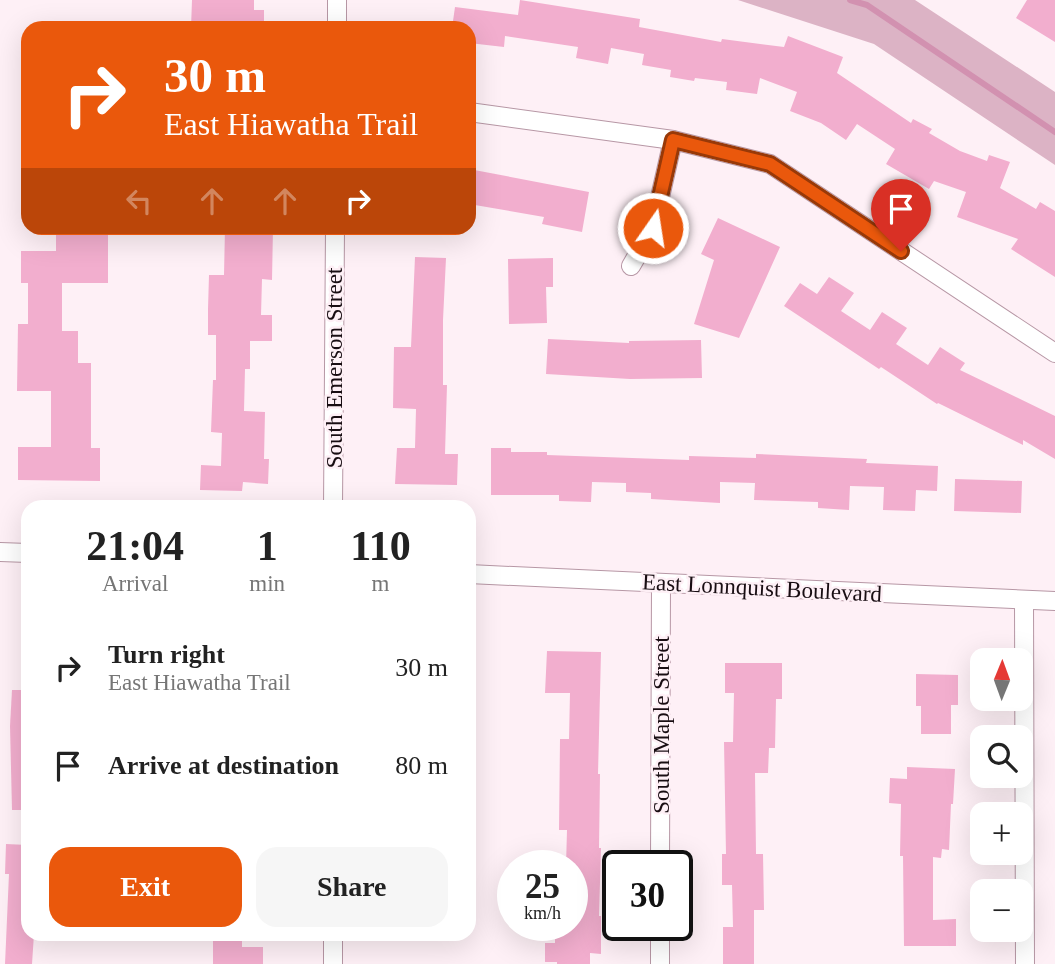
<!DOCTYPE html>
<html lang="en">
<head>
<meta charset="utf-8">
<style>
	body { margin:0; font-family:"Times New Roman",serif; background:#f6f6f6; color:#222; height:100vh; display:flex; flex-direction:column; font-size:26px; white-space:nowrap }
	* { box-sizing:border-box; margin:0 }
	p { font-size:23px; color:#767676 }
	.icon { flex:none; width:38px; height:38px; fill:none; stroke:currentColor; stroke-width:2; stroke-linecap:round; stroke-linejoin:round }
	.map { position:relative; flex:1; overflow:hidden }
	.panel { position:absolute; left:21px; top:500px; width:455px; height:441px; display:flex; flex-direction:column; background:#fff; border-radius:21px; box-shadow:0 7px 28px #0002 }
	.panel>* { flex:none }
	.top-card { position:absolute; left:21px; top:21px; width:455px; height:214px; border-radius:21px; box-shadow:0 7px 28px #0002; background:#ea580c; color:#fff; overflow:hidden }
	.needle { width:46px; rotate:1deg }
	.buttons { position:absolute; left:970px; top:648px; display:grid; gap:14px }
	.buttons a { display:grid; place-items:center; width:63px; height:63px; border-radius:14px; background:#fff; box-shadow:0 7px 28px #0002; font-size:35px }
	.speed { position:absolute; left:497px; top:850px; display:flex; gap:14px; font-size:35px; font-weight:700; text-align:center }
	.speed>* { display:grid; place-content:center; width:91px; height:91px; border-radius:50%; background:#fff; box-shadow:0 7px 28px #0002; line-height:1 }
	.speed small { font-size:18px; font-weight:400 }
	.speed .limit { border:4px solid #111; border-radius:10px; background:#fff; color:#111 }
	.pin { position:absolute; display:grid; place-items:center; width:60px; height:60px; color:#fff; margin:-72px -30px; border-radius:50% 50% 50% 0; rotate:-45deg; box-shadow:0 0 7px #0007 }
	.pin .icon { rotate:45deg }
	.me { position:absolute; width:77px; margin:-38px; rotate:13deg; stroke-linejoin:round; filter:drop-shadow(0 0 5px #0008) }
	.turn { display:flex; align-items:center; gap:24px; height:147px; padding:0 28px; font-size:32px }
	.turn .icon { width:91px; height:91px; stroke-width:2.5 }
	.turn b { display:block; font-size:49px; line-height:60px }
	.lanes { display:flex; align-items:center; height:66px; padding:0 28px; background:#0003; justify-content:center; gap:35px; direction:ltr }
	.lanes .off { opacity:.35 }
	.eta { display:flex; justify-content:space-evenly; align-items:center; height:119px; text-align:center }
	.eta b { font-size:42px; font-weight:700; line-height:49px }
	.button { display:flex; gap:14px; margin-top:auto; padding:14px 28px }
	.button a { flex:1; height:80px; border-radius:21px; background:#ea580c; color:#fff; font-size:28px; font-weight:700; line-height:80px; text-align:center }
	.button a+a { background:#f6f6f6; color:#222 }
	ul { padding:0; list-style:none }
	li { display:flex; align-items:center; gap:21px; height:98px; padding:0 28px }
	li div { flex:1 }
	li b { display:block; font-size:26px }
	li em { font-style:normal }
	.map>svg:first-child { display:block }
	.green { fill:#dcb3c5 }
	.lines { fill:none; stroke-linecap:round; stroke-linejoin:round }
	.stream { stroke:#d291b0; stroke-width:6 }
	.building { fill:#f2aece }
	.street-casing { stroke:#b797a5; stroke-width:20 }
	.street { stroke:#fff; stroke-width:18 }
	.route-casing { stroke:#983908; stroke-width:18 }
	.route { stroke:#ea580c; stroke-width:12 }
	.labels { text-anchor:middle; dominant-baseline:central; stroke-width:5; stroke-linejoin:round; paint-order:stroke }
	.street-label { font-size:23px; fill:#180d12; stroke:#fef0f6 }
</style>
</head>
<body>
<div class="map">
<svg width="1055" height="964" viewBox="0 0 1055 964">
	<rect width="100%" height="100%" fill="#fef0f6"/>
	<path class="green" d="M738 0H915L1055 92V165L874 44Z"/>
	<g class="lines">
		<path class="stream" d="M850 0 867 5 1055 132"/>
	</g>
	<g class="building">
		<path d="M192 0H254V10H264V28H191Z"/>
		<path d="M520 0 640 19 639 27 721 42 722 39 784 47 788 36 843 57 837 73 911 123 913 119 932 129 929 133 960 151 987 161 989 155 1010 162 1000 188 1036 209 1040 202 1055 211V277L1011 249 1018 239 957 217 966 192 934 181 929 189 886 164 895 149 857 124 846 140 821 123 790 111 797 92 760 78 757 94 726 90 727 82 695 78 694 81 670 77 671 70 642 65 644 54 611 48 608 64 576 58 578 47 505 36 504 47 469 43V28H452L455 7 518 15Z"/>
		<path d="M1027 0H1055V42L1016 18Z"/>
		<path d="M469 169 589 192 582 232 542 224 544 217 469 204Z"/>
		<path d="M718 218 780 247 739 338 694 324 714 260 701 254Z"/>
		<path d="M56 228H108V283H62V331H78V363H91V448H100V481L18 480V447H51V391H17L18 324H28V283H21V251H56Z"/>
		<path d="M225 228H273L272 280 262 279 261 315H272V341H250V369H245L244 411 265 412 264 459H269L268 484 243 482 242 491 200 490 201 465 221 466 222 433 211 432 213 380H216V335H208V309L209 275H224Z"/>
		<path d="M415 257 446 258 443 320V385H447L445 454H458L457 485 395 484 397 448H415L416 409 393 408 394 347H411Z"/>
		<path d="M553 258V287H546L547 323 509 324 508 259Z"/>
		<path d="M829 277 854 293 841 311 870 330 882 312 907 328 896 344 928 365 940 347 965 363 960 370 1055 416V459L1023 440V445L938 403 937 404 881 367 879 369 784 306 800 283 817 294Z"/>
		<path d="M548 339 629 343V341L701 340 702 378 630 379 546 374Z"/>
		<path d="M491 448H511V452H547V455L689 460V456L756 458V454L867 459 866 463 938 466 937 491 916 490 915 511 883 510 884 487 850 486 849 510 818 508V502L754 500 755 483 720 482V503L651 499V493L626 492V483L592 482 591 502 559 501V495H491Z"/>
		<path d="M955 479 1022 481 1021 513 954 511Z"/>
		<path d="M547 651 601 652 598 774H600L599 848H601L599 916H601V954L590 953V964H557V962H545V943H555V926H572V866H566L567 830H559L560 739H569L570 693H545Z"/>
		<path d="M725 663H782V699H776L775 748H769L768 773H755L756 854H763L764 910H754V964H723V927H733L732 885H722V854H726L724 742H733L734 693H725Z"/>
		<path d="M916 674 958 675V705H951V734H921V706H916Z"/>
		<path d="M12 690H28V810H12L10 726Z"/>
		<path d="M907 767 955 769 953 804H951L949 850 942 849 941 858 933 857V920L956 919V946H904L903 856H900L901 804 889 803 890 778 907 779Z"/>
		<path d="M6 844 28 845V934H34L32 964H5L9 874H5Z"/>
		<path d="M213 934H242V947H263V964H213Z"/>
	</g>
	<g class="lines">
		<defs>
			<g id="street">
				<path d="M337 28V0"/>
				<path d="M469 112 673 140 770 164 1055 353"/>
				<path d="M631 266 653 228 673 140"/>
				<path d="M333 508 335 228"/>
				<path d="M0 552 28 553"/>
				<path d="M469 574 1055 601"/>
				<path d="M1024 600 1025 964"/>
				<path d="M660 866 661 584"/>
				<path d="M333 934V964"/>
				<path d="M660 964V926"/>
			</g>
		</defs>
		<use href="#street" class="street-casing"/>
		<use href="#street" class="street"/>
	</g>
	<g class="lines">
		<defs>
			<path id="route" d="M653 228 673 140 770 164 901 251"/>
		</defs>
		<use href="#route" class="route-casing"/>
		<use href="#route" class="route"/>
	</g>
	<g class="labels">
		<g class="street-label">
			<text transform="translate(334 368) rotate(-90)">South Emerson Street</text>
			<text transform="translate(762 588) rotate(3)">East Lonnquist Boulevard</text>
			<text transform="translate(661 725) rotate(-90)">South Maple Street</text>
		</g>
	</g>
</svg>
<div class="buttons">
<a><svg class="needle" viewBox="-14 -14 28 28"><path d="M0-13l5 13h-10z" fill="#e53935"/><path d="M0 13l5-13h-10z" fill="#767676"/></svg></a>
<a><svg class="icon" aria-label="search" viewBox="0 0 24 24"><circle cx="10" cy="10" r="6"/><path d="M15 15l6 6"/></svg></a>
<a>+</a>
<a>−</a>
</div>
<div class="speed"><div>25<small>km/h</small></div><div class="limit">30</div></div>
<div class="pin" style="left:901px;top:251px;background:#d93025"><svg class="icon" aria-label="arrive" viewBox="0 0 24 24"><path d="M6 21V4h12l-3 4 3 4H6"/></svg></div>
<svg class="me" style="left:653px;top:228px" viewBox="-20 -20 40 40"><circle r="17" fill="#ea580c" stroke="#fff" stroke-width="3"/><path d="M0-11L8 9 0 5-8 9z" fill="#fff"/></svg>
<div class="top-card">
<div class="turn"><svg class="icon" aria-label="right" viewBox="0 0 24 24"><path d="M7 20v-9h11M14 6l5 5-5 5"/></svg><div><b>30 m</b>East Hiawatha Trail</div></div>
<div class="lanes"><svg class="icon off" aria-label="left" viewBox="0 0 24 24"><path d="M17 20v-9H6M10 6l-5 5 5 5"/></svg><svg class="icon off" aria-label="ahead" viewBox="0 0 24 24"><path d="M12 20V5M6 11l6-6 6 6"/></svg><svg class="icon off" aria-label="ahead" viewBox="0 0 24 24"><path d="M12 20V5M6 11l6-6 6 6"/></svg><svg class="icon" aria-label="right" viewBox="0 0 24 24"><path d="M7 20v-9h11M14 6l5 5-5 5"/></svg></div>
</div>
<section class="panel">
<div class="eta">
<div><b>21:04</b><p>Arrival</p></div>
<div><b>1</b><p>min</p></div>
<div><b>110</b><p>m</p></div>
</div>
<ul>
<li><svg class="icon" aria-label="right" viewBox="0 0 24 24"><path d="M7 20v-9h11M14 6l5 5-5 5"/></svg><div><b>Turn right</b><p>East Hiawatha Trail</p></div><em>30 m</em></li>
<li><svg class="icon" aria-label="arrive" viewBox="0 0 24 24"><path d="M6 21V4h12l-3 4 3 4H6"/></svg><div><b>Arrive at destination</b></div><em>80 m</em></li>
</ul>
<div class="button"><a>Exit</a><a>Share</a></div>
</section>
</div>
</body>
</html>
